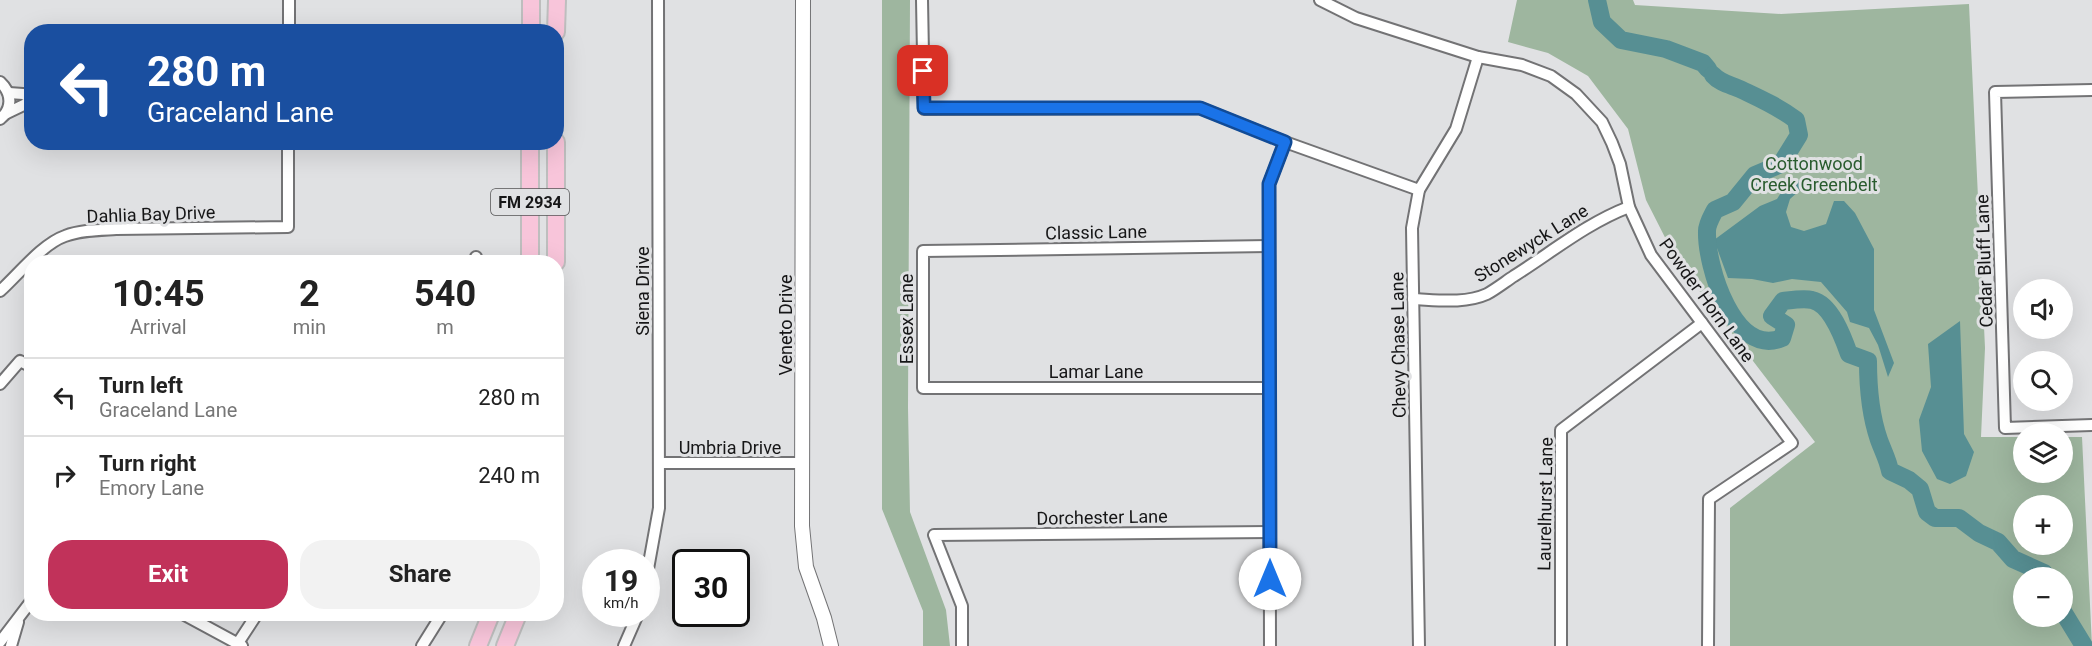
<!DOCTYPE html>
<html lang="en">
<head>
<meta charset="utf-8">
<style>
	body { margin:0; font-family:Roboto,sans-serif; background:#f2f2f2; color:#222; height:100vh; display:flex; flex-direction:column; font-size:22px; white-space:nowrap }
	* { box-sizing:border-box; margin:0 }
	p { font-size:20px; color:#767676 }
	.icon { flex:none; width:33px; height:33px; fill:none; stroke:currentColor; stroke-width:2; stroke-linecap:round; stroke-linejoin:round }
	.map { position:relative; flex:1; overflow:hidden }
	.details { position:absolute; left:24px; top:255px; width:540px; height:366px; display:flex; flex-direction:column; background:#fff; border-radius:24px; box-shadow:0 6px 24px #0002 }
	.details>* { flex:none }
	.hud { position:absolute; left:24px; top:24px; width:540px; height:126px; border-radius:24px; box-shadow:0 6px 24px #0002; background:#1a4fa0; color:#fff; overflow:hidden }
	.buttons { position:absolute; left:2013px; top:279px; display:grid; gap:12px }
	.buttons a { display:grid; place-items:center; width:60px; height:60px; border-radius:50%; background:#fff; box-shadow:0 6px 24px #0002; font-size:30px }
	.speed { position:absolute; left:582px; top:549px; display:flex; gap:12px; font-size:30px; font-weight:700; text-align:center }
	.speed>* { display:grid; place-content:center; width:78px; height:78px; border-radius:50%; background:#fff; box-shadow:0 6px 24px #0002; line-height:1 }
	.speed small { font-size:15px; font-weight:400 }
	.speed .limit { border:3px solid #111; border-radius:9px; background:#fff; color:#111 }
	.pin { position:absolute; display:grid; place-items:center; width:51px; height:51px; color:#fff; margin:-26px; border-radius:12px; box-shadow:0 3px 9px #0006 }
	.me { position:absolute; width:66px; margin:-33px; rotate:0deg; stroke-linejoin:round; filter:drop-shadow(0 0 4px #0008) }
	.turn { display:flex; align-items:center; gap:21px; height:126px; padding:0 24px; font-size:27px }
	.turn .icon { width:78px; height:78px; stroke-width:2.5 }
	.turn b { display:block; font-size:42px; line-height:51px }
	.eta { display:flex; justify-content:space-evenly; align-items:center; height:102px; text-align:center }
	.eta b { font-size:36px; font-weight:700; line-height:42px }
	.action { display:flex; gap:12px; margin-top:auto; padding:12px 24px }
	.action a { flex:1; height:69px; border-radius:24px; background:#c1325a; color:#fff; font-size:24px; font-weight:700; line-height:69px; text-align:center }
	.action a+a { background:#f2f2f2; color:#222 }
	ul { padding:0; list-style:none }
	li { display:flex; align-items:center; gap:18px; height:78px; padding:0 24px; border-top:2px solid #e0e0e0 }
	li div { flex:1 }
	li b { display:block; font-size:22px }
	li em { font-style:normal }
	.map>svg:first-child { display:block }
	.green { fill:#9eb69f; fill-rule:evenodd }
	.water { fill:#578f93 }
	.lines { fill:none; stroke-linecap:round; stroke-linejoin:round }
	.river { stroke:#578f93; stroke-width:18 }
	.minor-casing { stroke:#737375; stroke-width:14 }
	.tertiary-casing { stroke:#737375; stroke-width:16 }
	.primary-casing { stroke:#bebebe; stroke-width:20 }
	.minor { stroke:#fff; stroke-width:10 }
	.tertiary { stroke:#fff; stroke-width:14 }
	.primary { stroke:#f8c5da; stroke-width:16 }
	.route-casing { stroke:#114b97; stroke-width:15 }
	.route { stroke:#1a73e8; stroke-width:10 }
	.labels { text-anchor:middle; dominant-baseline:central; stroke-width:6; stroke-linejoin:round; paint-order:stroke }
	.shield { fill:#e0e1e3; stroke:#535354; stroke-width:1.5 }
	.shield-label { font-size:16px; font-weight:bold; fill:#161617 }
	.park-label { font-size:18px; fill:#2a5c2f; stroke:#e0e1e3 }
	.street-label { font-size:18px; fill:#161617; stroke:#e0e1e3 }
</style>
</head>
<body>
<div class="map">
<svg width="2092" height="646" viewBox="0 0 2092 646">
	<rect width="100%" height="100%" fill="#e0e1e3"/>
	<g class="green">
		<path d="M882 0H910L908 408 910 512 946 610 950 646H923V611L882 509Z"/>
		<path d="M1517 0H1633L1635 5 1781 14 1969 4 1985 348 1981 437H2023L2024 472H2062L2063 437H2082L2092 646H1730V508L1815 442 1678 263 1646 200 1628 129 1588 76 1548 53 1508 42ZM2024 506H2062V544H2024ZM2024 578H2062V616H2024Z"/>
	</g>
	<g class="water">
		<path d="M1800 180V190L1790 199 1786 212 1791 227 1804 231 1826 224 1834 201H1844L1855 213 1874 249V310L1894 363 1888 377 1878 345 1869 328 1850 322 1847 312 1821 282 1792 279 1773 283 1752 279 1728 278 1714 240 1760 206 1777 199 1787 183Z"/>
		<path d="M1960 321 1964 434 1974 452 1966 476 1950 484 1937 479 1922 451 1919 420 1931 387 1928 344Z"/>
	</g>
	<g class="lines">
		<g class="river">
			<path d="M1597 0 1602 22 1621 40 1666 49 1703 63 1708 69"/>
			<path d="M1713 75C1721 84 1732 85 1742 90 1761 99 1779 107 1796 120L1799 135 1781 164 1755 175 1733 202 1715 210C1712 216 1707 224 1707 231 1706 266 1734 358 1782 338L1786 325 1772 316 1783 301C1792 300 1804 298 1812 300 1831 304 1843 337 1849 354L1868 361C1868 388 1870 414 1879 440 1883 451 1888 460 1890 471L1909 480 1920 489 1927 512 1935 518H1959L1979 533 1998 542 2013 559 2044 573 2048 578"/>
			<path d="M2062 610 2084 646"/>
		</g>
		<defs>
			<g id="minor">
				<path d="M289 0V32"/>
				<path d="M922 0 924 109 1200 108 1285 142 1419 190"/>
				<path d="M1320 0 1356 18 1478 57 1522 65 1551 76 1576 94 1602 122 1612 143 1620 164 1629 207 1651 255 1792 443 1709 499 1708 646"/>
				<path d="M0 82C12 93 13 109 0 119"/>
				<path d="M2092 90 1995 92 2005 428 2092 425"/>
				<path d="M9 93 23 94 32 99"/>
				<path d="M7 113 32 101"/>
				<path d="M1269 246 923 251V388H1269"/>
				<path d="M476 257V262"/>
				<path d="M0 291C18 275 42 244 65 236 81 230 99 230 116 229L288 227V142"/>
				<path d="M1413 299C1437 300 1465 304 1487 294 1496 289 1505 282 1514 276 1552 252 1587 223 1629 207"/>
				<path d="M0 384 20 361 32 367"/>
				<path d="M659 463H802"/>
				<path d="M646 580 659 508 658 0"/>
				<path d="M183 614 242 646"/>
				<path d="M0 642 32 600"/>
				<path d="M238 643 257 614"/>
				<path d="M11 646 18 622"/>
				<path d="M422 646 442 614"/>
				<path d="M624 646 638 614"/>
				<path d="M962 646V606L934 535 1270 532"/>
				<path d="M1270 646 1269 184 1285 142"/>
				<path d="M1419 646 1412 228 1419 190 1456 129 1478 57"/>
				<path d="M1561 646V430L1702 323"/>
			</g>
			<path id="tertiary" d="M803 0 802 526 806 567 824 618 831 646"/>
			<g id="primary">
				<path d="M531 32V0"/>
				<path d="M556 32 557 0"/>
				<path d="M530 262V142"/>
				<path d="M556 262V142"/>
				<path d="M478 646 491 614"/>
				<path d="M505 646 518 614"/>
			</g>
		</defs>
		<use href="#minor" class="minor-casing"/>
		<use href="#tertiary" class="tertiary-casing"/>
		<use href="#primary" class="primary-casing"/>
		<use href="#minor" class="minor"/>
		<use href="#tertiary" class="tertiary"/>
		<use href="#primary" class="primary"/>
	</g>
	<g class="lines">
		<defs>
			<path id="route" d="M923 71 924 108H1200L1285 142 1269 184 1270 579"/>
		</defs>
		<use href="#route" class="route-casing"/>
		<use href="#route" class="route"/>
	</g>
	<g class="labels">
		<rect class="shield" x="491" y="189" width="78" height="26" rx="4.5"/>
		<g class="shield-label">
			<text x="530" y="202">FM 2934</text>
		</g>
		<g class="park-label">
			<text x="1814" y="163">Cottonwood<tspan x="1814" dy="21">Creek Greenbelt</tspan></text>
		</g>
		<g class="street-label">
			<text transform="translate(151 214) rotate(-2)">Dahlia Bay Drive</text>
			<text transform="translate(1096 232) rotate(-1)">Classic Lane</text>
			<text transform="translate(1531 243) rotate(-32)">Stonewyck Lane</text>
			<text transform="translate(1984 261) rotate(-92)">Cedar Bluff Lane</text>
			<text transform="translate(642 291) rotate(-90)">Siena Drive</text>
			<text transform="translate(1707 300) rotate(54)">Powder Horn Lane</text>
			<text transform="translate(906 319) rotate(-90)">Essex Lane</text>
			<text transform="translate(785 325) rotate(-90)">Veneto Drive</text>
			<text transform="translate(1398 345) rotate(-91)">Chevy Chase Lane</text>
			<text x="1096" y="371">Lamar Lane</text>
			<text x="730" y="447">Umbria Drive</text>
			<text transform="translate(1545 504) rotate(-89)">Laurelhurst Lane</text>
			<text transform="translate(1102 517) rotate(-1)">Dorchester Lane</text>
		</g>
	</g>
</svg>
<div class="buttons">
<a><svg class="icon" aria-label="sound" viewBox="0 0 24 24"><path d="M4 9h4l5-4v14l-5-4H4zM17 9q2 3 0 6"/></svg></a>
<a><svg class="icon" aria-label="search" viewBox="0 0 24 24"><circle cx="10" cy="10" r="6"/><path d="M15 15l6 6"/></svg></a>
<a><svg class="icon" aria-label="layers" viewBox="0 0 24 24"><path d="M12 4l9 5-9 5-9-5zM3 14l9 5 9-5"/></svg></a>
<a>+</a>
<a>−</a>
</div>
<div class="speed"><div>19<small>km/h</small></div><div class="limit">30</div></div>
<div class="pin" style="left:923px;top:71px;background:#d93025"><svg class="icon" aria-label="arrive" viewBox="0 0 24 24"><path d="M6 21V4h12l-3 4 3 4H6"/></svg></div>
<svg class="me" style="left:1270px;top:579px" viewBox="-20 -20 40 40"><circle r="19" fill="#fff"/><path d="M0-13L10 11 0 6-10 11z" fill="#1a73e8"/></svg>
<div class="hud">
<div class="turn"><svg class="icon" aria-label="left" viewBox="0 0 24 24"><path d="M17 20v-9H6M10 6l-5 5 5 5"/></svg><div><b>280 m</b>Graceland Lane</div></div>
</div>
<section class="details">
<div class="eta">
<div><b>10:45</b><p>Arrival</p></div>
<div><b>2</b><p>min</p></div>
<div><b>540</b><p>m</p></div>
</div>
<ul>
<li><svg class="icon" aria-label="left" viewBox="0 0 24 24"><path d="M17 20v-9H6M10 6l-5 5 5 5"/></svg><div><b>Turn left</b><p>Graceland Lane</p></div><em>280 m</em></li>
<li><svg class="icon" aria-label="right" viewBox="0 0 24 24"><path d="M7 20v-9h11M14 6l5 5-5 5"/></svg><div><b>Turn right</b><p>Emory Lane</p></div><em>240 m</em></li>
</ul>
<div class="action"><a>Exit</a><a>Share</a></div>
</section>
</div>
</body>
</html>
